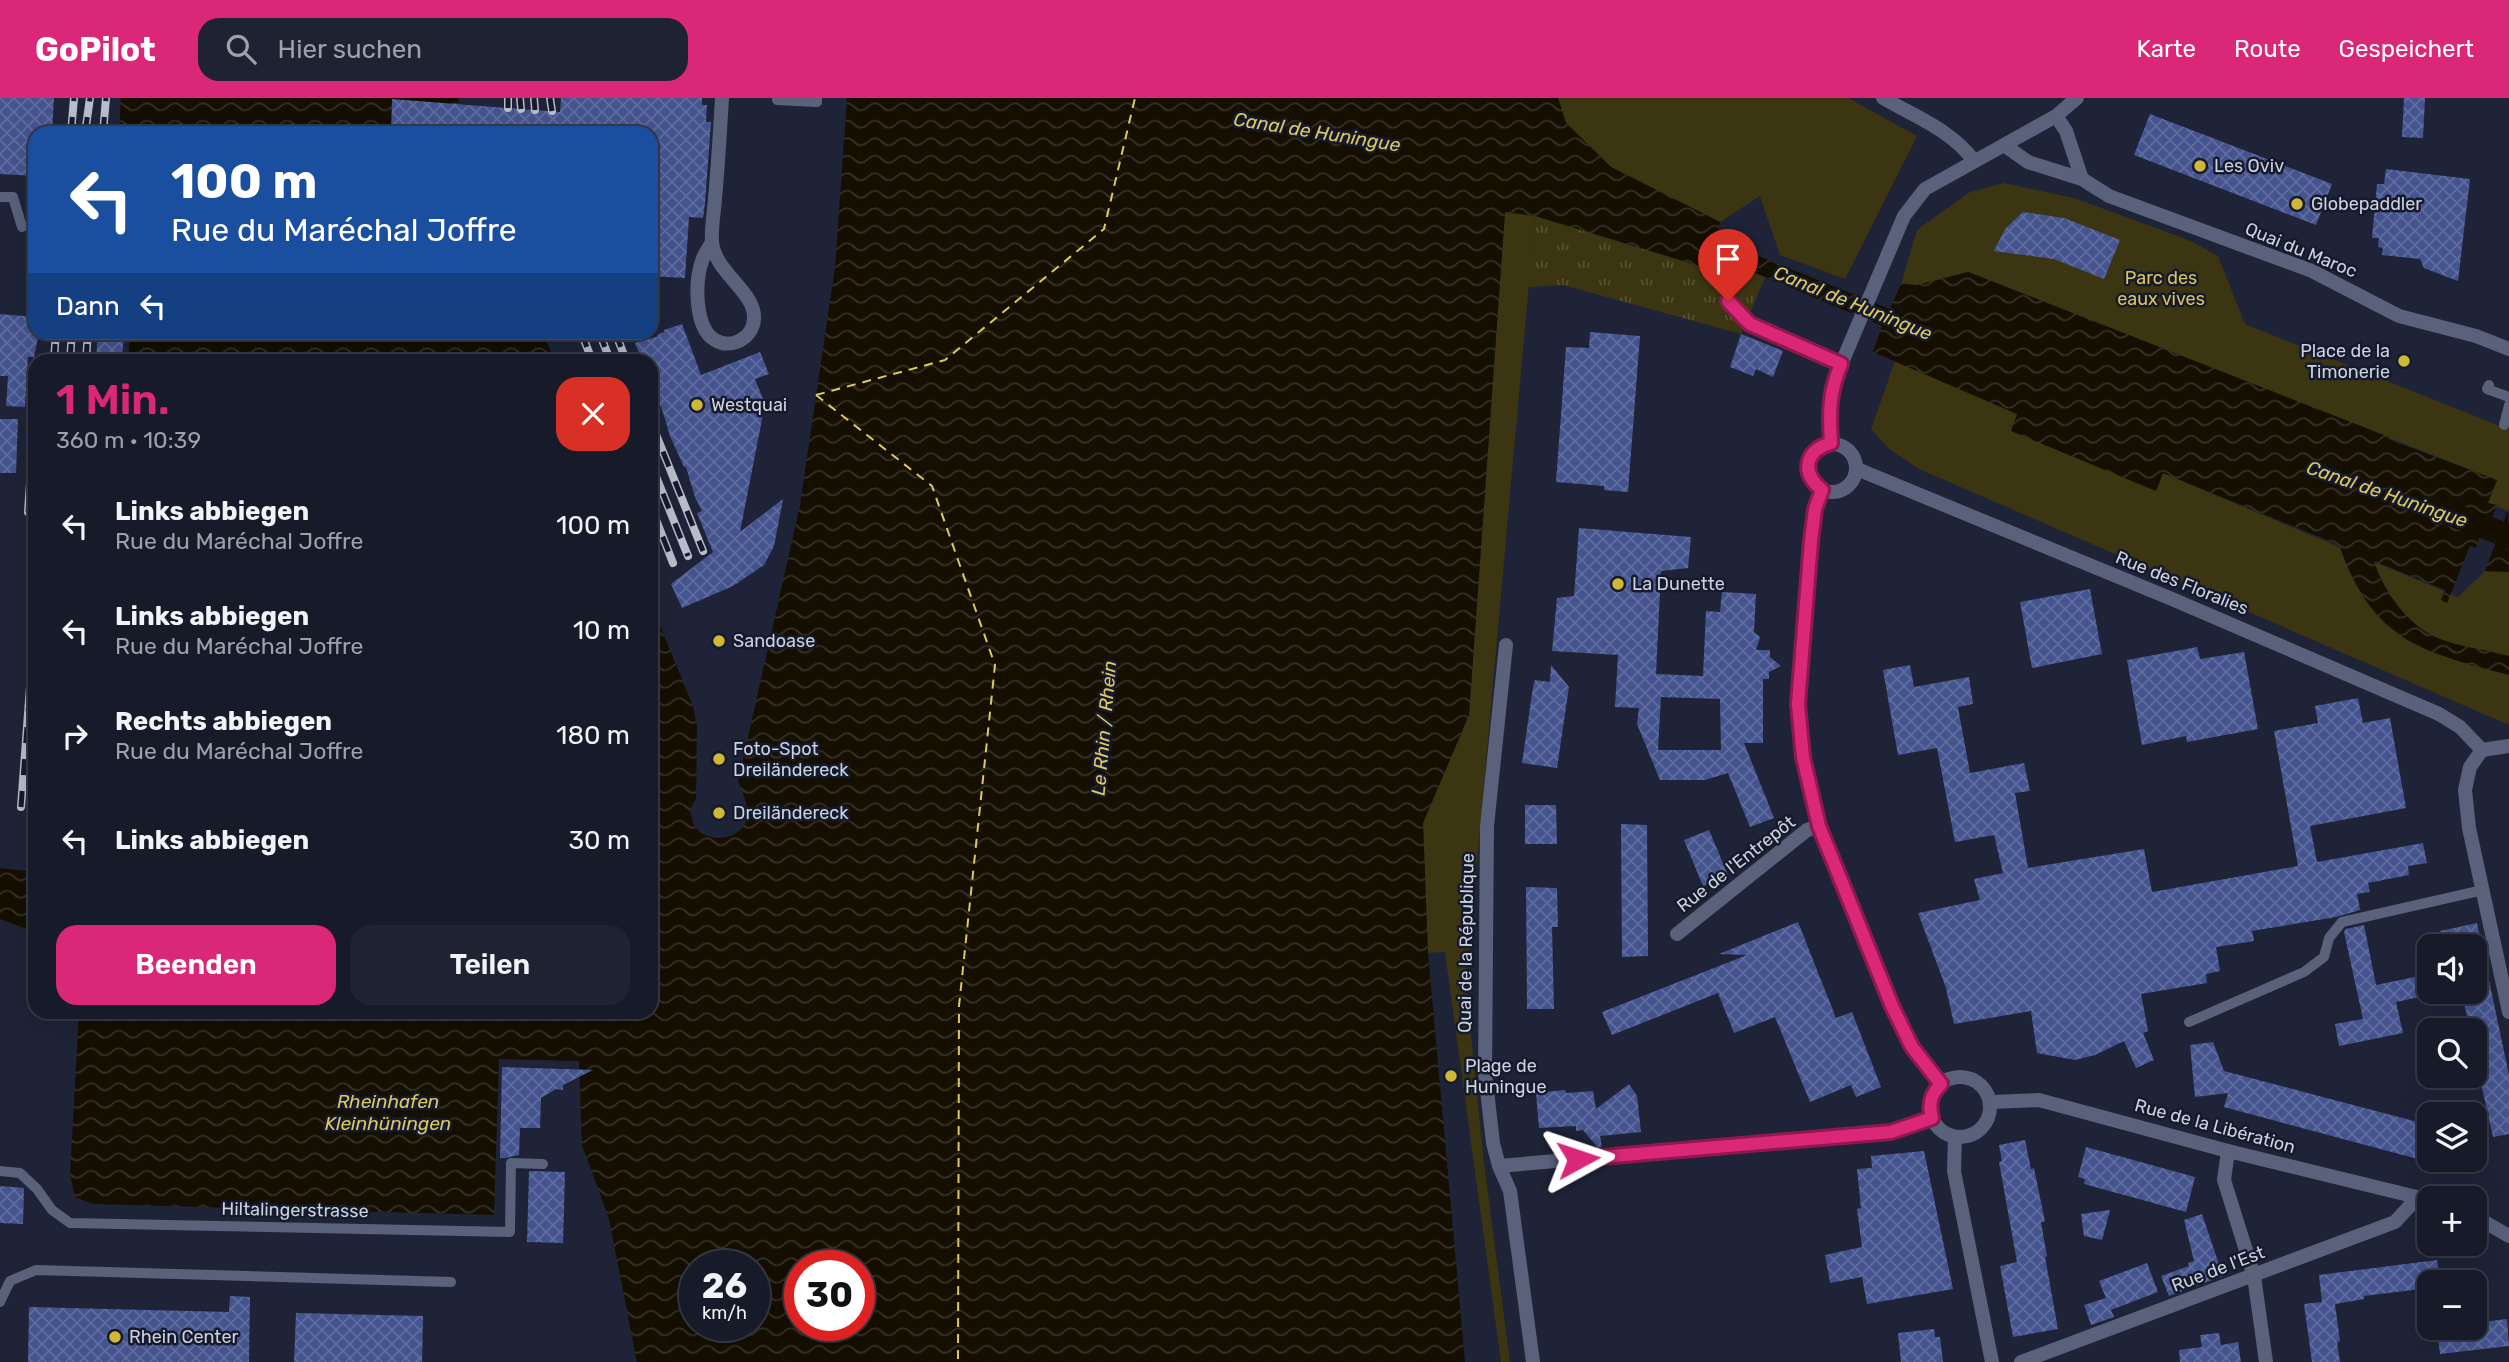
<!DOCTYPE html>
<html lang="de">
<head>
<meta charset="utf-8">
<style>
	body { margin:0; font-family:Rubik,sans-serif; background:#1f2331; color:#f1f3f6; height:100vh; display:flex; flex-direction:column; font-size:26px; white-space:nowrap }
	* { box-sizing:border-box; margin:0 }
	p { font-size:23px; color:#9ea1a8 }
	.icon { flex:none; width:38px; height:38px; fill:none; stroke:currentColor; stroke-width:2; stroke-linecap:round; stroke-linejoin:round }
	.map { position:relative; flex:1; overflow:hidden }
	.drawer { position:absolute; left:28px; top:256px; width:630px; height:665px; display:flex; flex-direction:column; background:#161a29; border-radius:21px; box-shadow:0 7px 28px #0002,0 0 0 2px #353846 }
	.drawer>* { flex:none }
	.top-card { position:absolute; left:28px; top:28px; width:630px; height:214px; border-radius:21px; box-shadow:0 7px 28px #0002,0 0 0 2px #353846; background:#1a4fa0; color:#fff; overflow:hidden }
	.buttons { position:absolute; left:2417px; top:836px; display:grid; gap:14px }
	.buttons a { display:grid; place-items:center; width:70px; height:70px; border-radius:14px; background:#161a29; box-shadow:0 7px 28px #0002,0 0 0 2px #353846; font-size:35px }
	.speed { position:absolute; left:679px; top:1152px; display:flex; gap:14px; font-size:35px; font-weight:700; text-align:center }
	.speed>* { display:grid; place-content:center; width:91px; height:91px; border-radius:50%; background:#161a29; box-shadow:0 7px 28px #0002,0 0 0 2px #353846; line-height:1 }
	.speed small { font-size:18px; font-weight:400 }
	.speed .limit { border:10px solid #d22; background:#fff; color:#111 }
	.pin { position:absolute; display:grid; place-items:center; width:60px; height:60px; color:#fff; margin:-72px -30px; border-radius:50% 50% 50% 0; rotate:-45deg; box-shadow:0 0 7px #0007 }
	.pin .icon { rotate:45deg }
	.me { position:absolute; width:77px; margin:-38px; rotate:85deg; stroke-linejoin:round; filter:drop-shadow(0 0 5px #0008) }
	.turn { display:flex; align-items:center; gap:24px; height:147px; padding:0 28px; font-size:32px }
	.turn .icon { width:91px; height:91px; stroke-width:2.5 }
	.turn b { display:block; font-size:49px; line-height:60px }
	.then { display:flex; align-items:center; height:66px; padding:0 28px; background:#0003; gap:14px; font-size:26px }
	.round { display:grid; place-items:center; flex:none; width:74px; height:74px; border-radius:21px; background:#1f2331 }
	.head { display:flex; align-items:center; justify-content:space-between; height:119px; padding:0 28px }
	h1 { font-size:42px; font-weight:600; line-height:52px; color:#db2777 }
	.primary-button { display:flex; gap:14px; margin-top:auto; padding:14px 28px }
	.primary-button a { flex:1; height:80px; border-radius:21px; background:#db2777; color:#fff; font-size:28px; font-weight:600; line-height:80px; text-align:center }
	.primary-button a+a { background:#1f2331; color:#f1f3f6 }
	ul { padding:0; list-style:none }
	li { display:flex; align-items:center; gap:21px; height:105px; padding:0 28px }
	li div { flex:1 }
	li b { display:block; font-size:26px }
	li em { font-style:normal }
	header { display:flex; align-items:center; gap:42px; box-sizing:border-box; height:98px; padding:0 35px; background:#db2777; color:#fff }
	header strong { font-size:33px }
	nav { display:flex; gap:38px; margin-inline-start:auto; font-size:24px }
	.search { width:490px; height:63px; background:#1f2331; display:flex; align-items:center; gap:18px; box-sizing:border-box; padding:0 24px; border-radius:21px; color:#9ea1a8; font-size:26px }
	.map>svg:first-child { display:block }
	.grass { fill:url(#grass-tufts) }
	.green { fill:#3c3511 }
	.water { fill:url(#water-waves); fill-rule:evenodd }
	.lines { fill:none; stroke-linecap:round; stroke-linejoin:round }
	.canal { stroke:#140f00; stroke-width:24 }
	.ferry { stroke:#dec860; stroke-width:2; stroke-dasharray:9 7; stroke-linecap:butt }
	.building { fill:url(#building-cross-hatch); fill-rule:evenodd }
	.service { stroke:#59617b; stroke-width:10 }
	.minor { stroke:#59617b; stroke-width:14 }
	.rail-casing { stroke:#b8bdcb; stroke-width:8 }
	.rail { stroke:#151a2d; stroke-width:5; stroke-dasharray:16; stroke-linecap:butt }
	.route-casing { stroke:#8e194d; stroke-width:18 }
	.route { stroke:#db2777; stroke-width:12 }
	.poi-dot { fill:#d0b836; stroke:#151a2d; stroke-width:2.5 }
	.labels { text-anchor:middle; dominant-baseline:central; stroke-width:5; stroke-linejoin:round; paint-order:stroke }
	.poi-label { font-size:18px; fill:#cdd2df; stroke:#151a2d; text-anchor:start }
	.street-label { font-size:18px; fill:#cdd2df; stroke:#151a2d }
	.park-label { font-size:18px; fill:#dac55d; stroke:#151a2d }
	.water-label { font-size:19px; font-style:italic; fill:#dec860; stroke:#151a2d }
</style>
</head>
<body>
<header>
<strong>GoPilot</strong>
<div class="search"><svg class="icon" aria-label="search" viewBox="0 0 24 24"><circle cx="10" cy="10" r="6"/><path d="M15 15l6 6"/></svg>Hier suchen</div>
<nav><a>Karte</a><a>Route</a><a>Gespeichert</a></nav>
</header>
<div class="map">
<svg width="2509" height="1264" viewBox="0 0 2509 1264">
	<defs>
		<pattern id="grass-tufts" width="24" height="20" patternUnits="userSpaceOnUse" patternTransform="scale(1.75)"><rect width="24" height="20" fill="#3c3511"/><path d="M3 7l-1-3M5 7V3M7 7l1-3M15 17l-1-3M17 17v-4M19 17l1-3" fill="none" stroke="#575133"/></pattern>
		<pattern id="water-waves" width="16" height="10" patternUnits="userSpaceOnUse" patternTransform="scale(1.75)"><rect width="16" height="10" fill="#140f00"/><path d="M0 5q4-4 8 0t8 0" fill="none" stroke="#353125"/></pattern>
		<pattern id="building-cross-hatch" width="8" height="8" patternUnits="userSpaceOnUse" patternTransform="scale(1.75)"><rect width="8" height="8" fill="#45548f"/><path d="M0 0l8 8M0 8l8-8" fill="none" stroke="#5f6c9e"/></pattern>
	</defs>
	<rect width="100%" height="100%" fill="#1e2337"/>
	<path class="grass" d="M1535 118 1703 169 1710 156 1765 179 1741 236 1563 187 1528 189Z"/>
	<g class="green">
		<path d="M1558 0H1848L1917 38 1845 181 1780 157 1760 98 1720 124 1611 69 1566 25Z"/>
		<path d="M2004 85 2074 100 2191 143 2218 158 2245 226 2500 328 2509 326V413L2487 405 2496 382 1968 174 1917 187 1901 186 1917 132 1970 94Z"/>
		<path d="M1505 114 1535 118 1466 887 1484 1065 1510 1264H1501L1445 854 1428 855 1423 725 1469 617Z"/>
		<path d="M1895 263 2018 316 2011 332 2157 392 2163 375 2458 499 2485 473 2509 474V627L1919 371 1888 350 1871 331Z"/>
	</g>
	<g class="water">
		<path d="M121 0H458L465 35H119Z"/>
		<path d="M847 0H1558L1566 25 1611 69 1720 124 1716 141 1890 211 1901 186 1917 187 1968 174 2389 339 2388 341 2497 382 2488 405 2497 407 2490 424 2482 420 2476 432 2481 434 2476 450 2470 448 2447 505 2441 502 2445 492 2374 463C2384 494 2408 528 2440 541 2461 549 2487 552 2509 558V577C2419 553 2373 543 2339 447L2163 375 2156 393 2011 333 2017 316 1873 254 1882 228 1710 156 1703 169 1535 118 1505 114 1469 617 1423 725 1428 855 1465 1264H637L609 1121 582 1047 579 963 499 961 494 1117 93 1106 75 1099 70 1076 79 914H651V506L693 608 697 628 696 701 690 711C691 716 692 723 694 727 706 747 742 743 747 720 749 708 743 695 738 684L800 407 835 169ZM695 1167H754V1227H695ZM800 1167H859V1227H800Z"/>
		<path d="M130 235H543L554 262H128Z"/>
		<path d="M2508 412 2509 474 2485 473Z"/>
		<path d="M0 770 35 774V834L0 821Z"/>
	</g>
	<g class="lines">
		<path class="canal" d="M2448 415 2509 438"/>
		<g class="ferry">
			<path d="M816 297 932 388 995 567 959 908 958 1264"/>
			<path d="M816 297 945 262 1104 131 1135 0"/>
		</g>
	</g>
	<g class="building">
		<path d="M0 0H54L52 35H35V78L0 76Z"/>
		<path d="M561 0H702V7H707L706 24H711L705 105 703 120 689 119 685 180 651 178V35H391L392 1 560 14Z"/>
		<path d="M2404 0H2425L2423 40 2402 39Z"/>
		<path d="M2150 16 2332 86 2316 127 2134 57Z"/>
		<path d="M2386 71 2470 81 2458 183 2424 170 2420 161 2382 157 2383 150 2378 149 2379 140H2372L2377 86H2384Z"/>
		<path d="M2023 114 2064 120 2120 142 2104 181 2054 161 1994 153 2005 131Z"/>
		<path d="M0 216 35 219V234H39L34 259H28L25 309 6 308 8 278H0Z"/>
		<path d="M682 226 701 277 760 254 769 276 755 281 765 306 740 434 783 401 774 448 764 467 733 488 682 510 671 486 713 454 697 415 702 413 695 399 686 369H684L670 338 661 308H659L651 282V262H642L635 245 659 238 657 237 664 234V232Z"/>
		<path d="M98 234H124L122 262H96Z"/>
		<path d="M1590 234 1640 238 1628 394 1604 392V388L1556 384 1566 249 1589 250Z"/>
		<path d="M1741 236 1783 253 1773 279 1756 271 1753 278 1730 269Z"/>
		<path d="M0 321H18L16 375H0Z"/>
		<path d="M1579 430 1691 439 1688 470 1661 473 1656 576 1703 578 1706 513 1720 514 1722 494 1756 496 1754 534 1760 539 1756 552H1770V559L1781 568 1769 574V581H1763V645H1744L1774 720 1750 729 1728 675 1705 682H1660L1637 626 1639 610 1615 609 1618 557 1552 553 1557 500 1574 498ZM1661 599 1720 601 1721 652H1658Z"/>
		<path d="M2090 491 2102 556 2032 570 2020 504Z"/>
		<path d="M2197 549 2200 561 2244 554 2258 631 2187 644 2186 638 2142 647 2127 562Z"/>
		<path d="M1551 567 1569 589 1557 670 1522 665 1533 589 1535 582 1550 584Z"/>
		<path d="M1910 567 1914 589 1969 579 1973 606 1958 609 1970 675 2024 665 2030 693 2015 695 2028 770 2144 751 2152 794 2298 768 2274 633 2318 625 2315 608 2358 600 2363 625 2390 620 2406 710 2310 728 2317 764 2423 745 2427 765 2408 768 2409 777 2368 785 2370 794 2357 796 2360 812 2336 819 2252 833 2254 843 2216 849 2220 873 2206 876 2207 885 2141 896 2148 933 2143 935 2154 962 2136 970 2124 943 2095 957 2075 962 2037 955 2031 913 1954 926 1946 890 1918 815 1980 802 1974 781 2003 775 1994 737 1955 744 1937 650 1898 657 1883 572Z"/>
		<path d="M1525 707H1556L1557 746H1525Z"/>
		<path d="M1621 726 1647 727 1648 858 1622 859Z"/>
		<path d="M1709 732 1728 777 1703 788 1684 742Z"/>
		<path d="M1526 789 1557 790 1558 829H1552L1554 911H1527Z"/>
		<path d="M1798 824 1836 920 1852 914 1881 989 1856 999 1851 987 1810 1004 1775 919 1734 935 1718 895 1612 937 1602 914 1747 857 1719 856Z"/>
		<path d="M2477 825 2482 849H2444L2440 833Z"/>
		<path d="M2364 827 2376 887 2429 876V897L2396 904 2403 935 2339 948 2335 926 2363 921 2344 834 2346 831Z"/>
		<path d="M2483 854 2509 977V1036L2493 1039 2474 954V933H2470L2462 894H2474V855Z"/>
		<path d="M2213 944 2224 973 2429 1027V1064L2224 1009 2228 995 2195 999 2190 947Z"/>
		<path d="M502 969 593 972 563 987V992L556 991 541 1000 540 1030H520L519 1057 505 1060H500Z"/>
		<path d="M1629 986 1637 998 1641 1034 1600 1038 1602 1049 1598 1050 1583 1032 1576 1033V1028L1539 1030 1536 995 1565 992 1566 995 1593 993 1596 1011Z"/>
		<path d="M2025 1042 2031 1071 2034 1070 2045 1124H2041L2047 1158 2045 1159 2058 1231 2013 1239 2000 1168 2017 1164 1999 1064 2002 1063 1999 1047Z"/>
		<path d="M2086 1049 2195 1079 2186 1114 2084 1086 2085 1081 2078 1079Z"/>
		<path d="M1924 1053 1953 1191 1867 1206 1862 1179 1830 1185 1825 1157 1862 1149 1857 1111 1861 1110 1857 1071 1872 1070 1871 1058Z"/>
		<path d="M529 1073 565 1074 563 1145 527 1144Z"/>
		<path d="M0 1088 24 1090 23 1126 0 1125Z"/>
		<path d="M2110 1112 2102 1142 2084 1138 2081 1116Z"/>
		<path d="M2202 1116 2223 1178 2169 1198 2161 1178 2189 1168 2188 1165 2194 1163 2184 1122Z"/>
		<path d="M2437 1162 2440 1185H2429V1190L2364 1198V1201L2335 1206 2340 1243 2337 1244 2340 1264H2312L2304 1206 2322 1204 2319 1177Z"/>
		<path d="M2147 1165 2158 1194 2111 1212 2114 1219 2091 1227 2084 1207 2106 1200 2099 1183Z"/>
		<path d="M230 1198 250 1199 249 1264H28L29 1209 229 1214Z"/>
		<path d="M296 1215 423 1218 422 1264H294Z"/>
		<path d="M2507 1221 2509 1248 2440 1256 2437 1230H2474V1225Z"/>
		<path d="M1934 1231 1935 1239H1940L1943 1264H1901L1898 1235Z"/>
		<path d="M2219 1235 2221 1247 2238 1244 2241 1264H2180L2179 1252 2202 1249 2200 1237Z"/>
	</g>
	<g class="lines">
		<g class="service">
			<path d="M777 2 817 4V0"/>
			<path d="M0 99H13L22 129"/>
			<path d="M1728 203 1750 226 1841 266"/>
			<path d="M2489 287 2487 291 2509 299"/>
			<path d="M2504 327 2509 307"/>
			<path d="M2189 924 2304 874 2324 859 2329 840 2342 824 2483 792"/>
			<path d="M0 1073 20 1075 37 1091 52 1112 70 1125 510 1134 511 1065 543 1066"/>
			<path d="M0 1204 10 1183 36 1172 451 1184"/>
		</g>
		<g class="minor">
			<path d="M1883 0C1914 18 1953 33 1974 63"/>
			<path d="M2056 18 2066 33 2082 81"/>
			<path d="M2004 47 2028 64 2082 81 2109 98 2312 173 2399 218 2476 238 2509 251"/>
			<path d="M712 144C709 150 704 156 702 163 695 183 694 230 715 242 731 252 753 240 754 221 756 194 715 175 712 144 711 130 714 115 715 101 718 67 720 34 722 0"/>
			<path d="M1831 345 1829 314 1832 288 1904 118 1925 91 2056 18 2077 0"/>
			<circle cx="1832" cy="370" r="24"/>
			<path d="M1857 371 2172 501 2439 616 2460 629 2482 652"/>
			<path d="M1822 392 1815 411 1811 443 1798 606 1803 658 1819 728 1892 908 1911 949 1941 986"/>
			<path d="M1506 547 1487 728 1485 975 1493 1045 1499 1068 1510 1093 1533 1264"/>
			<path d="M2482 652 2470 669 2465 692 2469 730 2509 914"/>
			<path d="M2482 652 2509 648"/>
			<path d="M1677 836 1807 732 1819 728"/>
			<circle cx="1960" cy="1009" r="30"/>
			<path d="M1991 1004 2039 1002 2228 1053 2429 1102"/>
			<path d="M1955 1039 1954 1073 1992 1264"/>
			<path d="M2228 1053 2224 1082 2254 1178 2266 1264"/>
			<path d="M1499 1068 1891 1034 1932 1020"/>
			<path d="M2474 1118 2509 1138"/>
			<path d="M2021 1264 2395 1124 2418 1099"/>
		</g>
		<defs>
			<g id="rail">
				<path d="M508 0V10"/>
				<path d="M520 0 521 11"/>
				<path d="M534 0 535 12"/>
				<path d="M550 0 552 13"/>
				<path d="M71 35 74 0"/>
				<path d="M85 35 90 0"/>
				<path d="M103 35 106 0"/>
				<path d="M581 234 592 262"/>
				<path d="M599 234 610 262"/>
				<path d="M615 234 626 262"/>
				<path d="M54 262 56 234"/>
				<path d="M70 262 72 234"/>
				<path d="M86 262 88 234"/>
				<path d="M651 324 703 453"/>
				<path d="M651 366 688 458"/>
				<path d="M651 409 673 465"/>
				<path d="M28 414 35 314"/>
				<path d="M21 709 35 522"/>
			</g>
		</defs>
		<use href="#rail" class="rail-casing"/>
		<use href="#rail" class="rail"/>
	</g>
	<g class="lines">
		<defs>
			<path id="route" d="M1578 1061 1891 1034 1932 1020C1928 1006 1931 996 1941 986L1912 949 1892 908 1819 728 1803 659 1798 606 1811 443 1815 411 1822 392C1801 375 1804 353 1831 345 1829 314 1829 295 1841 266L1750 226 1728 203"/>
		</defs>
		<use href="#route" class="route-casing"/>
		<use href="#route" class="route"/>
	</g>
	<g class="poi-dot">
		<circle cx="2200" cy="68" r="7"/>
		<circle cx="2297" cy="106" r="7"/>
		<circle cx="2404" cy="263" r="7"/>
		<circle cx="697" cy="307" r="7"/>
		<circle cx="1618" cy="486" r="7"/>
		<circle cx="719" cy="543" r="7"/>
		<circle cx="719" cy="661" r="7"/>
		<circle cx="719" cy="715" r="7"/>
		<circle cx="1451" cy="978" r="7"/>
		<circle cx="115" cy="1239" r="7"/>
	</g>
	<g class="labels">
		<g class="poi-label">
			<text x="2214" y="68">Les Oviv</text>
			<text x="2311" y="106">Globepaddler</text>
			<text x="2390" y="253" text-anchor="end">Place de la<tspan x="2390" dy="21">Timonerie</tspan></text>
			<text x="711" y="307">Westquai</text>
			<text x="1632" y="486">La Dunette</text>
			<text x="733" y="543">Sandoase</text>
			<text x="733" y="651">Foto-Spot<tspan x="733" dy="21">Dreiländereck</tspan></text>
			<text x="733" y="715">Dreiländereck</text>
			<text x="1465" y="968">Plage de<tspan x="1465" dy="21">Huningue</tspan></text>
			<text x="129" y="1239">Rhein Center</text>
		</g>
		<g class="street-label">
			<text transform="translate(2301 152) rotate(22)">Quai du Maroc</text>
			<text transform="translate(2182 485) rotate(22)">Rue des Floralies</text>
			<text transform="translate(1736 766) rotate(-38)">Rue de l'Entrepôt</text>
			<text transform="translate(1466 845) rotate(-89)">Quai de la République</text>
			<text transform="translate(2215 1028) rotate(15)">Rue de la Libération</text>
			<text transform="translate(295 1112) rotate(1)">Hiltalingerstrasse</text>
			<text transform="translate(2218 1171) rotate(-21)">Rue de l'Est</text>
		</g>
		<g class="park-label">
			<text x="2161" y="180">Parc des<tspan x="2161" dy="21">eaux vives</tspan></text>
		</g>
		<g class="water-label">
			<text transform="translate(1317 34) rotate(9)">Canal de Huningue</text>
			<text transform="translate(1853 205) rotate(22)">Canal de Huningue</text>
			<text transform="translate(2387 396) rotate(19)">Canal de Huningue</text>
			<text transform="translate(1104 630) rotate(-85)">Le Rhin / Rhein</text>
			<text x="388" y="1003">Rheinhafen<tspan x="388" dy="22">Kleinhüningen</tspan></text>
		</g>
	</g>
</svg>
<div class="buttons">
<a><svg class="icon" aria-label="sound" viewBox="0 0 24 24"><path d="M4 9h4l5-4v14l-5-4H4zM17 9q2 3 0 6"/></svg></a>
<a><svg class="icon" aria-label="search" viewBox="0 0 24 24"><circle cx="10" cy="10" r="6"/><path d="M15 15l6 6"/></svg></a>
<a><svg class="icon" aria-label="layers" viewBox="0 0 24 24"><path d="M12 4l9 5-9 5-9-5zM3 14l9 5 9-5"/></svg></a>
<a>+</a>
<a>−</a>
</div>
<div class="speed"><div>26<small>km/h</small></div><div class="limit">30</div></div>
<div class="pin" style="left:1728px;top:203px;background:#d93025"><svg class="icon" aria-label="arrive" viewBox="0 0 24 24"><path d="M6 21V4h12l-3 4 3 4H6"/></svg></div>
<svg class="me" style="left:1578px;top:1061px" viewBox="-20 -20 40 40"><path d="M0-17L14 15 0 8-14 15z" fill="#db2777" stroke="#fff" stroke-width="4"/></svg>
<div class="top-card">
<div class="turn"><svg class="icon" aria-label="left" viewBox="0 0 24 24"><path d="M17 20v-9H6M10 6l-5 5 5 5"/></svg><div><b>100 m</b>Rue du Maréchal Joffre</div></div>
<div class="then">Dann<svg class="icon" aria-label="left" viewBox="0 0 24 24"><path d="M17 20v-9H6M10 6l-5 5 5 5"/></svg></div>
</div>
<section class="drawer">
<div class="head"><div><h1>1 Min.</h1><p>360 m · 10:39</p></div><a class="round" style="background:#d93025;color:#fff"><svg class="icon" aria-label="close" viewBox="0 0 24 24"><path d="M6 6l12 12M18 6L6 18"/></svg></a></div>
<ul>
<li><svg class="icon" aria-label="left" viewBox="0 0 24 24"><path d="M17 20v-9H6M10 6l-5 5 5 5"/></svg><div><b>Links abbiegen</b><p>Rue du Maréchal Joffre</p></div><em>100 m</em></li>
<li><svg class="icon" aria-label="left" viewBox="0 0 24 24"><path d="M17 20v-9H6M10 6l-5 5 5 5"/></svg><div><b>Links abbiegen</b><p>Rue du Maréchal Joffre</p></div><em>10 m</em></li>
<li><svg class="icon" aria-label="right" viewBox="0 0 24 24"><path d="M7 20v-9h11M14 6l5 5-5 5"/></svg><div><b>Rechts abbiegen</b><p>Rue du Maréchal Joffre</p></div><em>180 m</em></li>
<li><svg class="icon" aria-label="left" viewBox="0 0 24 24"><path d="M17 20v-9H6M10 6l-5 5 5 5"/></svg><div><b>Links abbiegen</b></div><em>30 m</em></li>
</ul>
<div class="primary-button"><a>Beenden</a><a>Teilen</a></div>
</section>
</div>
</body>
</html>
